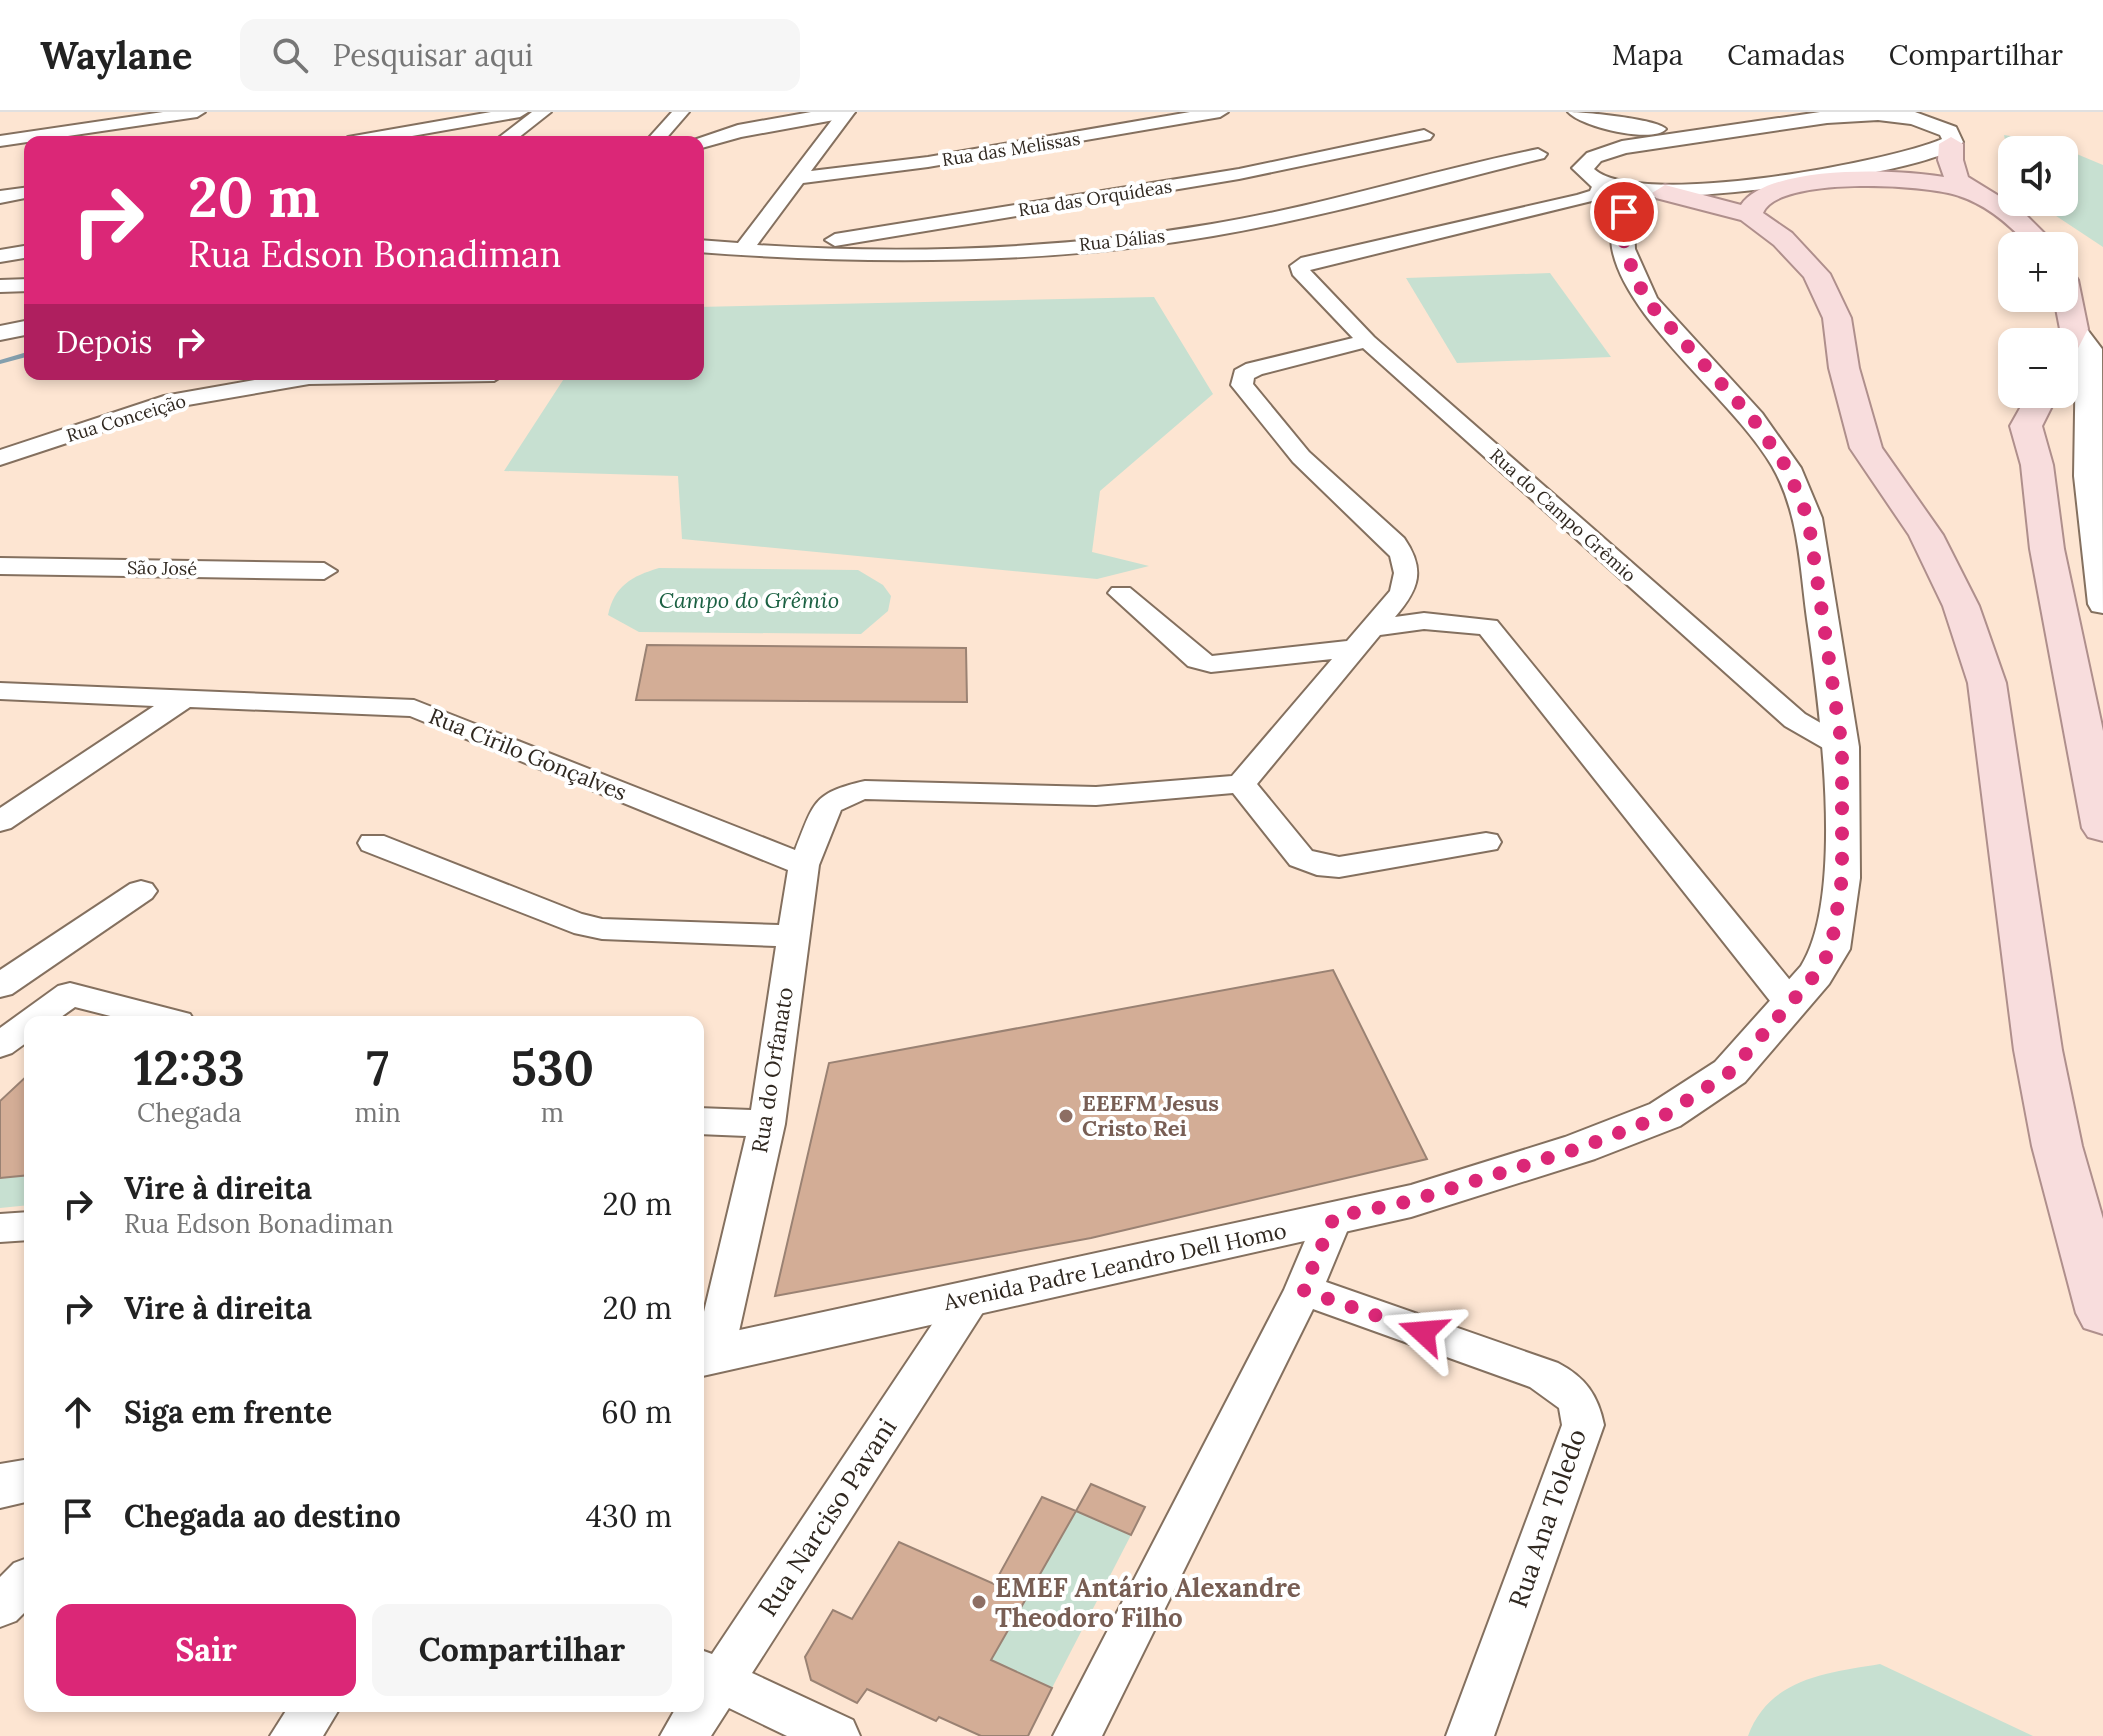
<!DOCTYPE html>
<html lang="pt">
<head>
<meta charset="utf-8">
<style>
	body { margin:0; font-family:Lora,serif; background:#f6f6f6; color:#222; height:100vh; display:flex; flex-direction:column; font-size:30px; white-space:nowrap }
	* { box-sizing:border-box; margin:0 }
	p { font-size:26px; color:#767676 }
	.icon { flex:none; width:44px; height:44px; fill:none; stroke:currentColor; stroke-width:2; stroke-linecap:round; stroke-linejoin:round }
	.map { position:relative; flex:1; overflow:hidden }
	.side { position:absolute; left:24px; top:904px; width:680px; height:696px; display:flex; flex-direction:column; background:#fff; border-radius:16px; box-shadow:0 4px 12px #0003 }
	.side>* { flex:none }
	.guide { position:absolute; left:24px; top:24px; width:680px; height:244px; border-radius:16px; box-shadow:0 4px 12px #0003; background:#db2777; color:#fff; overflow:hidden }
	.fabs { position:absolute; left:1998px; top:24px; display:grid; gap:16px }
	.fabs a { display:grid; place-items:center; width:80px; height:80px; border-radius:16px; background:#fff; box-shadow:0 4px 12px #0003; font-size:40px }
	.pin { position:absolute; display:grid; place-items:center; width:68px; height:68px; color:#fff; margin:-34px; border:4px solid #fff; border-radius:50%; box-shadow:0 2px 8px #0007 }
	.me { position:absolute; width:88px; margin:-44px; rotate:289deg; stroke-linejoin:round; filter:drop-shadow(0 0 6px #0008) }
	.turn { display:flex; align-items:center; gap:28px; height:168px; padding:0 32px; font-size:36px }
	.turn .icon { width:104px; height:104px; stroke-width:2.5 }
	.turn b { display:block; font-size:56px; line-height:68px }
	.then { display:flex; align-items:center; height:76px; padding:0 32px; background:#0003; gap:16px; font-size:30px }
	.eta { display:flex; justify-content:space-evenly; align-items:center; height:136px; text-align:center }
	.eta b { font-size:48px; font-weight:700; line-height:56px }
	.cta { display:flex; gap:16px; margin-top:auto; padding:16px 32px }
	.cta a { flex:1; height:92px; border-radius:16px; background:#db2777; color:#fff; font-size:32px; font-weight:700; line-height:92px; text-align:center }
	.cta a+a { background:#f6f6f6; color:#222 }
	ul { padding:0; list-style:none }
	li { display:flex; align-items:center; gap:24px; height:104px; padding:0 32px }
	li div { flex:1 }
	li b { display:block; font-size:30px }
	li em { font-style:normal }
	header { display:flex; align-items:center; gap:48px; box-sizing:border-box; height:112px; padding:0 40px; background:#fff; border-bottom:2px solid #e0e0e0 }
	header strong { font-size:38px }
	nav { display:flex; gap:44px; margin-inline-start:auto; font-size:28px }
	.search { width:560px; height:72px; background:#f6f6f6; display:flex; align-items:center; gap:20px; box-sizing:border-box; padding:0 28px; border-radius:16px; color:#767676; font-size:30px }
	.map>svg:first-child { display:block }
	.green { fill:#c7e0d1 }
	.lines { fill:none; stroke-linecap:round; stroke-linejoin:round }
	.stream { fill:#849fad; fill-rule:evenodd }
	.building { fill:#d3ad96; stroke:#9a8273; stroke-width:2 }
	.minor-casing { stroke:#84705f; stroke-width:4 }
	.tertiary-casing { stroke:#84705f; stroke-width:4 }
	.primary-casing { stroke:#af8f8c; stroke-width:4 }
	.minor { fill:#fff; fill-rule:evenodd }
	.tertiary { fill:#fff; fill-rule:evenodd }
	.primary { fill:#f8dddd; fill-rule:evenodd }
	.route { stroke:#db2777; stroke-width:14; stroke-dasharray:0 25.2 }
	.education-dot { fill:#8d6e63; stroke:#fff; stroke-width:3 }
	.labels { text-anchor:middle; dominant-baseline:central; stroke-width:8; stroke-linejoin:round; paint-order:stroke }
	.far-street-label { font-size:18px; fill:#302820; stroke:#fff }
	.park-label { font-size:22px; font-style:italic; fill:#1c6143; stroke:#fff }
	.street-label { font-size:22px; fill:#302820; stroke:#fff }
	.education-label { font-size:22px; font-weight:bold; fill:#785e54; stroke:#fff; text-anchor:start }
	.near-street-label { font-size:26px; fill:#302820; stroke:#fff }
	.near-education-label { font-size:26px; font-weight:bold; fill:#785e54; stroke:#fff; text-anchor:start }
</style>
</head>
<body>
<header>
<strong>Waylane</strong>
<div class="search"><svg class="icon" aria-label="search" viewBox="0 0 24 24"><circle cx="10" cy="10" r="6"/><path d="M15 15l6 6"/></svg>Pesquisar aqui</div>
<nav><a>Mapa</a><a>Camadas</a><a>Compartilhar</a></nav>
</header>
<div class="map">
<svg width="2103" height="1624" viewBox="0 0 2103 1624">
	<rect width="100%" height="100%" fill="#fde5d2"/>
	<g class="green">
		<path d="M2004 23 2048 30 2103 53V135L2035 90H2064V38H2012V61Z"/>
		<path d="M1550 161 1611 245 1457 251 1406 166Z"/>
		<path d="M1154 185 1213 282 1100 379 1092 440 1149 454 1097 467 682 427 678 364 504 359 567 262H698V195Z"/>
		<path d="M659 456 858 458 883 473 891 484 888 499 861 522 639 520 608 503C614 474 632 464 659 456Z"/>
		<path d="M30 1063V1093L0 1096V1066Z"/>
		<path d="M1076 1399 1131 1423 1052 1576 991 1548Z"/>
		<path d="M1880 1552 2033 1624H1748C1769 1566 1827 1561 1880 1552Z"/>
	</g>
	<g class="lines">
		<path class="stream" d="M27 240H30V244L0 252V248Z"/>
	</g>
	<g class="building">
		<path d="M647 533 966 536 967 590 636 588Z"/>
		<path d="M1333 858 1427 1047 1091 1126 775 1184 829 951Z"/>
		<path d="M30 961V1063L0 1066V989Z"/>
		<path d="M1091 1372 1145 1395 1131 1423 1076 1399Z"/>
		<path d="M1042 1385 1076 1399 991 1548 1052 1576 1028 1624H981L939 1605 936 1609 867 1577 857 1591 811 1568 805 1545 833 1498 852 1507 899 1430 994 1472Z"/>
	</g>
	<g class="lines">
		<defs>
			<g id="minor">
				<path d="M163 0H205L197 5 0 34V24Z"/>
				<path d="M491 0H528L520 5 378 30H339L348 25Z"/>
				<path d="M532 0H551L513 30H493Z"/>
				<path d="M672 0H689L663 30H645Z"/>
				<path d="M838 0H855L811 59 928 45 1190 0H1228L1220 5 928 55 803 71 757 133C908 143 1062 137 1212 112 1322 94 1429 59 1538 37L1547 42 1544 46C1435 73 1324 105 1213 124 1043 153 869 153 698 140V128L738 131Z"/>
				<path d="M1424 18 1433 23 1430 27 1239 67 835 134 825 128 835 122 1239 57Z"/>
				<path d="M1602 65 1611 70 1604 86 1310 158 1374 225 1805 602 1852 629 1856 635 1852 641H1832L1785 614 1363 236 1262 262 1254 266 1253 272 1309 340 1404 426C1426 458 1419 477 1395 505L1424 501 1497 509 1802 883 1807 891 1802 899 1790 902 1778 899 1480 522 1424 517 1380 523 1257 672 1312 739 1339 745 1486 721 1497 723 1501 730 1497 737 1339 765 1317 763 1290 753 1233 681 1096 693 865 687 841 698 819 753 785 1012 734 1242 728 1253 714 1258 698 1250V1225L746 1024 698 1022V996L751 998 776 834 602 827 574 821 362 738 358 731 362 724H384L582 802 602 807 779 813 788 758 410 604 190 595 11 716 0 719V696L154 594 0 587V571L414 588 795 738C814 691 812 681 865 669L1096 675 1232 664 1332 547 1211 560 1188 554 1108 481 1112 476H1130L1212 544 1347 529 1390 479 1394 461 1390 444 1293 350 1231 273 1235 258 1246 252 1353 226 1293 163 1290 154 1301 146 1577 83 1590 79 1596 66Z"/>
				<path d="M30 75V85L0 91V79Z"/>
				<path d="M30 133V145L0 150V138Z"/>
				<path d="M30 167V179L0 180V168Z"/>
				<path d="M289 262H505L494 269 309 272 176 295 0 353V338L164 284Z"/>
				<path d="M0 446 324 451 337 459 324 467 0 462Z"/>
				<path d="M141 769 152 772 157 779 152 786 12 882 0 885V858L130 772Z"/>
				<path d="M70 871 190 902 195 910H134L75 895 54 910H30V928L12 941 0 945V916L58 874Z"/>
				<path d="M1334 1091 1347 1095 1353 1105 1326 1170 1558 1251C1585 1265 1598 1283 1604 1313L1494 1624H1446L1562 1313 1559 1296 1530 1275 1313 1197 1102 1624H1053L1284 1178 1315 1105 1321 1095Z"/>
				<path d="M30 1100V1128L0 1130V1102Z"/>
				<path d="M971 1171 985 1175 991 1186 985 1197 752 1561 853 1608 860 1624H787L729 1596 711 1624H660L677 1594H698V1537L712 1542 957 1175Z"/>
				<path d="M30 1445V1495L16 1509 0 1515V1465L14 1451Z"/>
				<path d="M289 1594H341L323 1624H270Z"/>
			</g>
			<g id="tertiary">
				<path d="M811 0H855L845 6 741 25 698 37V30H688L738 13Z"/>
				<path d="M1568 0C1585 0 1657 7 1666 17 1653 32 1581 15 1568 0Z"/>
				<path d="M1820 0H1915L1956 15 1963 30C1936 63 1675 91 1627 84L1633 92 1635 137 1657 186 1762 301 1801 356 1822 406 1859 635 1860 766 1850 837 1829 872 1745 970 1680 1014 1595 1047 1411 1105 698 1265V1227L1411 1073 1565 1025 1650 992 1715 950 1801 854C1846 782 1819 591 1807 507 1800 456 1799 400 1772 354 1733 287 1625 208 1612 136 1610 122 1612 107 1611 93L1572 56 1587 41 1622 29ZM1878 8 1911 12 1940 23 1942 27C1886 51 1638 97 1594 57L1601 49 1626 41 1827 11Z"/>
				<path d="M30 208V222L0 228V214Z"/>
				<path d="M2074 210 2083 212 2102 237 2103 501 2092 499 2088 492 2074 364 2076 237 2062 217Z"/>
				<path d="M30 1347V1389L0 1396V1352Z"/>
			</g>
			<g id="primary">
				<path d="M1951 25 1963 32V48L1968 65 2020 97 2057 134H2029C2010 113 1987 93 1959 84 1927 72 1777 64 1763 101L1792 121 1830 162 1851 206 1859 256 1882 336 1943 423 1979 494 2006 571 2062 938 2082 1034 2103 1107V1222L2084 1216 2076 1201 2032 1034 2014 938 1968 571 1943 494 1909 423 1850 336 1829 256 1823 206 1804 165 1774 133 1741 108 1656 86 1652 81 1665 73 1741 93C1768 52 1899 57 1944 65L1938 48 1939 32Z"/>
				<path d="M2064 160 2074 162 2078 168 2088 217 2074 244 2064 247V230H2053L2060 217 2054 186H2064Z"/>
				<path d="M2028 282H2058L2042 314 2053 353 2064 437 2103 619V729L2088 725 2082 716 2030 437 2021 353 2010 314Z"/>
			</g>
		</defs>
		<use href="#minor" class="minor-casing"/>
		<use href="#tertiary" class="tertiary-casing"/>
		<use href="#primary" class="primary-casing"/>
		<use href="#minor" class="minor"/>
		<use href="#tertiary" class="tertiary"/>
		<use href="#primary" class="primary"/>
	</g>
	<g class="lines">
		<path class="route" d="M1423 1220 1303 1178 1334 1105 1411 1089 1580 1036 1665 1003 1730 960 1815 863 1831 837 1842 766V635L1808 406 1787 356 1753 307 1646 188 1624 137V100"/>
	</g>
	<g class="education-dot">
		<circle cx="1066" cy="1004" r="8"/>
		<circle cx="979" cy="1490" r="8"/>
	</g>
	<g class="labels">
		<g class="far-street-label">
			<text transform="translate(1011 37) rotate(-9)">Rua das Melissas</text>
			<text transform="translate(1095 86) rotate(-9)">Rua das Orquídeas</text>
			<text transform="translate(1122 128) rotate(-6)">Rua Dálias</text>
			<text transform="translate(126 306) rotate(-17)">Rua Conceição</text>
			<text transform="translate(1563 403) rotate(42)">Rua do Campo Grêmio</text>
			<text transform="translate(162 456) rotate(1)">São José</text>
		</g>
		<g class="park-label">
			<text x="749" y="488">Campo do Grêmio</text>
		</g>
		<g class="street-label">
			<text transform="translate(528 642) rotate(22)">Rua Cirilo Gonçalves</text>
			<text transform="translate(772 958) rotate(-81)">Rua do Orfanato</text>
			<text transform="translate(1115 1154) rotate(-12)">Avenida Padre Leandro Dell Homo</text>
		</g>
		<g class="education-label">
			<text x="1082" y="991">EEEFM Jesus<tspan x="1082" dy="25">Cristo Rei</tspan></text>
		</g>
		<g class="near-street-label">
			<text transform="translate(827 1405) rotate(-57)">Rua Narciso Pavani</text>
			<text transform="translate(1547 1406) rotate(-71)">Rua Ana Toledo</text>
		</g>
		<g class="near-education-label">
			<text x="995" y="1475">EMEF Antário Alexandre<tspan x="995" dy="30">Theodoro Filho</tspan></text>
		</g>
	</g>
</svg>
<div class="fabs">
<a><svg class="icon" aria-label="sound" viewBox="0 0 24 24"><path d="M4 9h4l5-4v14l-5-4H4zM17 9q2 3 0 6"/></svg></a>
<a>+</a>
<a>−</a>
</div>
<div class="pin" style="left:1624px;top:100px;background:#d93025"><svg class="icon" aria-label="arrive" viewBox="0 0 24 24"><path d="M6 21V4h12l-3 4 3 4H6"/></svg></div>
<svg class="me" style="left:1423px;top:1220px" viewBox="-20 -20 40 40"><path d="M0-17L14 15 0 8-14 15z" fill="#db2777" stroke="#fff" stroke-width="4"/></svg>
<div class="guide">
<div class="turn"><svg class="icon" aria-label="right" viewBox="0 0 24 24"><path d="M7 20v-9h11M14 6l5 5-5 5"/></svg><div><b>20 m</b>Rua Edson Bonadiman</div></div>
<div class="then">Depois<svg class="icon" aria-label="right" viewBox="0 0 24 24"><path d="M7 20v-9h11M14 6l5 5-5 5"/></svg></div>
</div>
<section class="side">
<div class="eta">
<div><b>12:33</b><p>Chegada</p></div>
<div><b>7</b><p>min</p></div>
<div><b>530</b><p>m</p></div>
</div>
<ul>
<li><svg class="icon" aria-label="right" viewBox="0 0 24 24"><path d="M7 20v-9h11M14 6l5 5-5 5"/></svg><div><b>Vire à direita</b><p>Rua Edson Bonadiman</p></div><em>20 m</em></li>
<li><svg class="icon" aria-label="right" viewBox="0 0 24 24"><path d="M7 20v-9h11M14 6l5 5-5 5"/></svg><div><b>Vire à direita</b></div><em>20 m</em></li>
<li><svg class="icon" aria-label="ahead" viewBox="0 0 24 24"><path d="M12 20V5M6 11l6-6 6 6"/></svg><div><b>Siga em frente</b></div><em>60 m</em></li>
<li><svg class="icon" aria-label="arrive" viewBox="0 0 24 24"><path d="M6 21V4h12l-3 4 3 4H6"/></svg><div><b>Chegada ao destino</b></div><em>430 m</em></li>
</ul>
<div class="cta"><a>Sair</a><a>Compartilhar</a></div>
</section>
</div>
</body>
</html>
